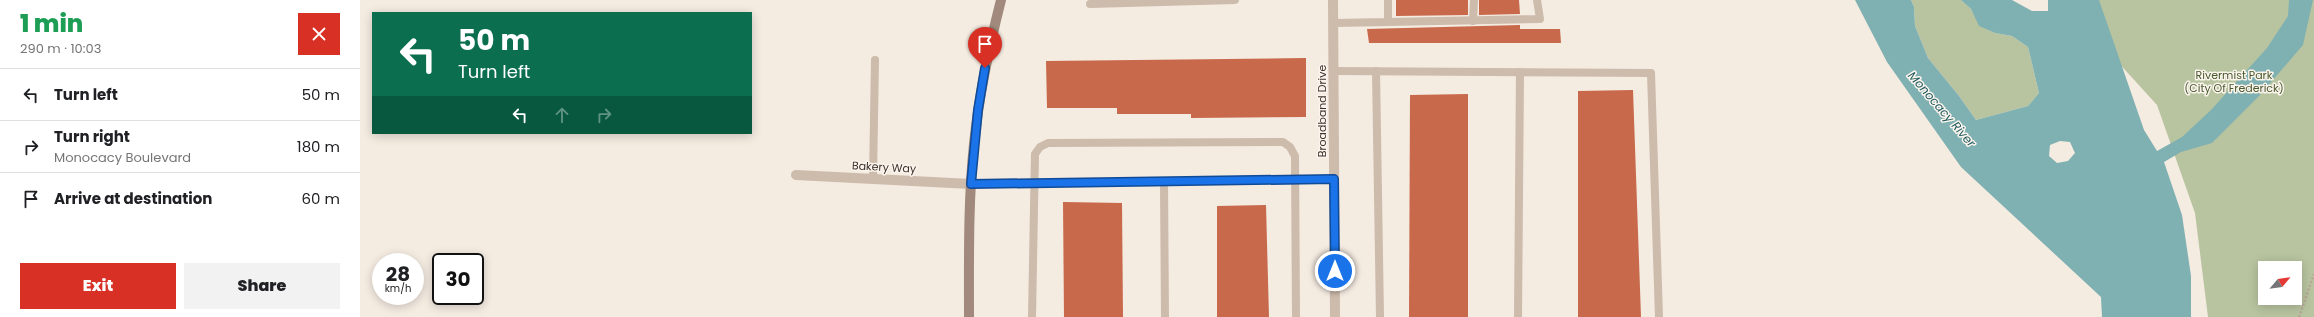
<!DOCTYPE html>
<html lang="en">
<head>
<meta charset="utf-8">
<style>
	body { margin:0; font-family:Poppins,sans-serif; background:#f2f2f2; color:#202124; height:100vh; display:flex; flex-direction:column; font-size:15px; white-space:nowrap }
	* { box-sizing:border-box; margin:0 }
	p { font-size:13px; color:#757577 }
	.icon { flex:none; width:22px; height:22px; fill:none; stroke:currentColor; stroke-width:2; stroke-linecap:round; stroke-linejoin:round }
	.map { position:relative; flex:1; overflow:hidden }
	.sheet { display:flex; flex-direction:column; background:#fff; width:360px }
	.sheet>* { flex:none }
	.guide { position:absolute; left:12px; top:12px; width:380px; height:122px; border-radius:0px; box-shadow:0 2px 10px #0003; background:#0b6e4f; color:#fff; overflow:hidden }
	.needle { width:26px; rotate:61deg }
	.fabs { position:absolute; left:1898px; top:261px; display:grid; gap:8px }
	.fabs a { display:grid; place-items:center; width:44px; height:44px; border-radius:0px; background:#fff; box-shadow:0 2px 10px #0003; font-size:20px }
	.speed { position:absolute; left:12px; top:253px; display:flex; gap:8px; font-size:20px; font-weight:700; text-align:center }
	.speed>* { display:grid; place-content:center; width:52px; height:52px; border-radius:50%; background:#fff; box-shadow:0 2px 10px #0003; line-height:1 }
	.speed small { font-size:10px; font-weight:400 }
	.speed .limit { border:2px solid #111; border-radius:6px; background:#fff; color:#111 }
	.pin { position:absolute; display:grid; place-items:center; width:34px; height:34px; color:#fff; margin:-41px -17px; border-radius:50% 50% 50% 0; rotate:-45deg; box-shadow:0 0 4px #0007 }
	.pin .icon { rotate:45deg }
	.me { position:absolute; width:44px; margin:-22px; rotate:0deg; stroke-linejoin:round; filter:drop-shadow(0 0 3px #0008) }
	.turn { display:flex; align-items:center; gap:14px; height:84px; padding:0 20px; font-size:18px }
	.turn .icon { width:52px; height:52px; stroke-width:2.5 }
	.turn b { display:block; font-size:28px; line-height:34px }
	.lanes { display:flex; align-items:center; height:38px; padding:0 20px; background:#0003; justify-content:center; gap:20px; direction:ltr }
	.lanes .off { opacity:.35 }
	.round { display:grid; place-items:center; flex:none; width:42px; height:42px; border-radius:0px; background:#f2f2f2 }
	.summary { display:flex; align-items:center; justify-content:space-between; height:68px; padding:0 20px }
	h1 { font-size:24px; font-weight:800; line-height:30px; color:#1e9e55 }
	.action { display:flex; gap:8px; margin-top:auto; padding:8px 20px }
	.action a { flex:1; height:46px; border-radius:0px; background:#d93025; color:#fff; font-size:16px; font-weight:800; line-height:46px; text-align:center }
	.action a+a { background:#f2f2f2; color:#202124 }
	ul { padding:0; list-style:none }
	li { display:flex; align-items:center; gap:12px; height:52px; padding:0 20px; border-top:1px solid #e0e0e0 }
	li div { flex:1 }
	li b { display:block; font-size:15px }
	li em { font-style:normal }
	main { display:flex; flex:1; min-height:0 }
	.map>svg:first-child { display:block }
	.green { fill:#b8c4a0; fill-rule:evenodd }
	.water { fill:#7fb0b2; fill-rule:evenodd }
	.building { fill:#c8694b }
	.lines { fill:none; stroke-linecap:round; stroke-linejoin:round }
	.path { stroke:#b9a596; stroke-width:2.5; stroke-dasharray:2 2; stroke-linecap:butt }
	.lane { stroke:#cdbbac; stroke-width:8 }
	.street { stroke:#cdbbac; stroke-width:10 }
	.secondary { stroke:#a18a7d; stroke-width:10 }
	.route-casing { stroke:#114b97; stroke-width:10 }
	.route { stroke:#1a73e8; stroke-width:7 }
	.labels { text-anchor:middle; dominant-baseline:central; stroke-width:3; stroke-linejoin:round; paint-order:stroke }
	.park-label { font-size:11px; fill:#4a5a2e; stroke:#fbf5ee }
	.street-label { font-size:11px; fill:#3b302b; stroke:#fbf5ee }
	.water-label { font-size:12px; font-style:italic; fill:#1f5a5e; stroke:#fbf5ee }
</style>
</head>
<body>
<main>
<section class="sheet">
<div class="summary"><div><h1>1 min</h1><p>290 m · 10:03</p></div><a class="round" style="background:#d93025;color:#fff"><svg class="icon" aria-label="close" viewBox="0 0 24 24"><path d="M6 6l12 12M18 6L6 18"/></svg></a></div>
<ul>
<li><svg class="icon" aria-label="left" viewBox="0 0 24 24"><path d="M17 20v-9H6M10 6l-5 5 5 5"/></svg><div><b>Turn left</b></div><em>50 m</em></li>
<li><svg class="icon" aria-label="right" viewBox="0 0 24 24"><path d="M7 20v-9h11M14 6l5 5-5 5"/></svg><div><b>Turn right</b><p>Monocacy Boulevard</p></div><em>180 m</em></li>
<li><svg class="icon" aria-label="arrive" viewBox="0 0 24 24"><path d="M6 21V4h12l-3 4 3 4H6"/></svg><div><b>Arrive at destination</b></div><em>60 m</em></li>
</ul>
<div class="action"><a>Exit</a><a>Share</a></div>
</section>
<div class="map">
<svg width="1954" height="317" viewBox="0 0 1954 317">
	<rect width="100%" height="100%" fill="#f4ebe1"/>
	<g class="green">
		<path d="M1551 0H1601L1611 9 1620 26 1635 33 1652 36 1668 47 1679 93 1668 106 1616 120 1599 96 1568 58 1555 26 1554 7Z"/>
		<path d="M1691 0H1954V317H1848L1835 213 1797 105 1746 49ZM1905 268H1935V298H1905Z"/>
	</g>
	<path class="water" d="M1495 0H1551L1554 7 1555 26 1568 58 1599 96 1616 120 1668 106 1679 93 1668 47 1652 36 1635 33 1619 26 1611 9 1601 0H1652L1672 11H1688V0H1739L1784 130 1797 151 1822 137 1851 110 1907 48 1928 16 1929 0H1953L1943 45 1899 96 1852 143 1821 152 1804 162 1822 215 1831 276V317H1742L1741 297 1601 167 1527 62ZM1700 141 1710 142 1715 153 1708 161 1697 163 1689 156 1690 145Z"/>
	<g class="building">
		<path d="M1036 0H1108V15L1036 16Z"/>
		<path d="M1119 0H1159L1160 14 1119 15Z"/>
		<path d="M1160 25V29H1200L1201 43H1009L1007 29Z"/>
		<path d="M946 58V117L831 118V114H757V108H687L686 61Z"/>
		<path d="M1273 90 1281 317H1218V91Z"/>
		<path d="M1108 94V317H1049L1050 95Z"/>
		<path d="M703 202 762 203 763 317H704Z"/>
		<path d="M906 205 909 317H857V206Z"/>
	</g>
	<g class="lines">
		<path class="path" d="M1939 317 1954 274"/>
		<g class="lane">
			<path d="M730 4 875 0"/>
			<path d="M1113 21 1114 0"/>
			<path d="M1028 22 1180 19 1177 0"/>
			<path d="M973 23 1028 22V0"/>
			<path d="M974 71 1291 73 1299 317"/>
			<path d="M1016 71 1020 317"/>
			<path d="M513 179 515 60"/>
			<path d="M804 181 805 317"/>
			<path d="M611 184 974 179"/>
			<path d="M672 317 675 154 680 147 688 143 923 142 930 147 935 156 936 317"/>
			<path d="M1158 317 1160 72"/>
		</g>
		<g class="street">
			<path d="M973 0 975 317"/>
			<path d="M436 175 611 184"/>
		</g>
		<path class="secondary" d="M609 317C609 259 608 201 614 144 619 95 629 47 641 0"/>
	</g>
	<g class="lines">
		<defs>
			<path id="route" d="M625 68 618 110 611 184 974 179 975 271"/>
		</defs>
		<use href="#route" class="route-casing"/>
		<use href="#route" class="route"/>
	</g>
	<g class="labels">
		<g class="park-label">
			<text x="1874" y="75">Rivermist Park<tspan x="1874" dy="13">(City Of Frederick)</tspan></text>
		</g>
		<g class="street-label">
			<text transform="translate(962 111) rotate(-90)">Broadband Drive</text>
			<text transform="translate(524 167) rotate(3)">Bakery Way</text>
		</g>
		<g class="water-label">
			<text transform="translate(1582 109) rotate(49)">Monocacy River</text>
		</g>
	</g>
</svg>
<div class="fabs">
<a><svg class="needle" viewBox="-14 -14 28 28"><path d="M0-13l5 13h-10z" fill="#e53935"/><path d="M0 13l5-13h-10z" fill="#757577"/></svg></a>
</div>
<div class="speed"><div>28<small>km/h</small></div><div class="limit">30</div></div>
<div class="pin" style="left:625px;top:68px;background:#d93025"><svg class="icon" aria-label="arrive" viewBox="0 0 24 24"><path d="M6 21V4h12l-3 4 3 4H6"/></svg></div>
<svg class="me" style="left:975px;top:271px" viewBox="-20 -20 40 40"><circle r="17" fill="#1a73e8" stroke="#fff" stroke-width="3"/><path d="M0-11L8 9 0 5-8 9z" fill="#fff"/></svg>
<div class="guide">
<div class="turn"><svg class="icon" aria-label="left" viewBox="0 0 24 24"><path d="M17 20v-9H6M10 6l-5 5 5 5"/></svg><div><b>50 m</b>Turn left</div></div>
<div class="lanes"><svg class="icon" aria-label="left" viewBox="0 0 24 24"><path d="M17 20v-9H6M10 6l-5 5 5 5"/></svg><svg class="icon off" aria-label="ahead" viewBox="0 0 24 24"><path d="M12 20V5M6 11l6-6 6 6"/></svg><svg class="icon off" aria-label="right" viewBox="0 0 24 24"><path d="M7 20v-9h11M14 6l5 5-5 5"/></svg></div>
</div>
</div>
</main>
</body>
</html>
